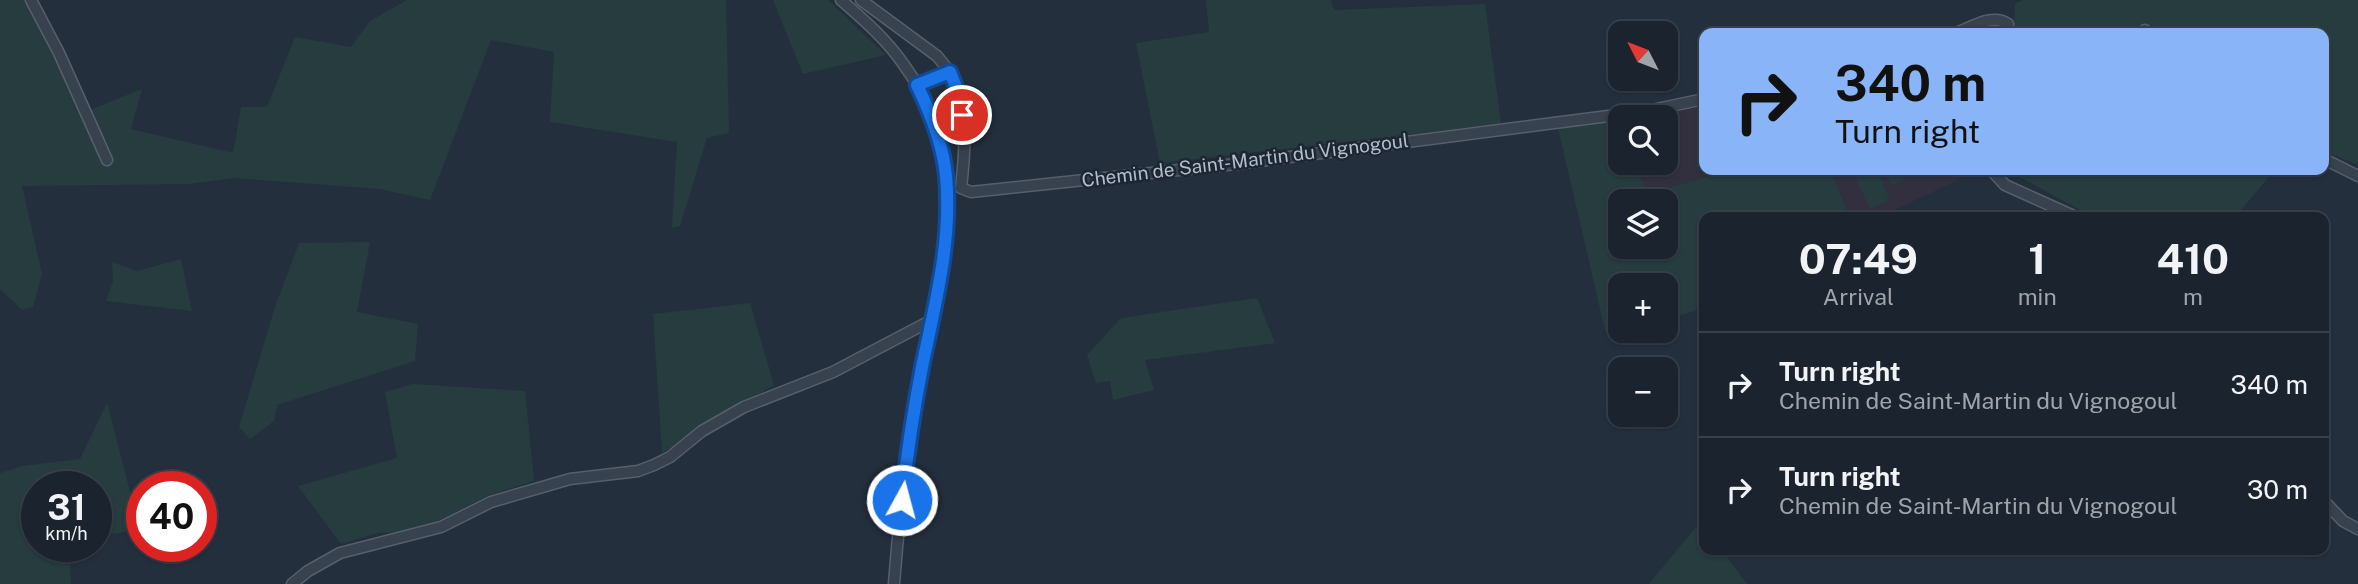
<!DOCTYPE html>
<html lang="en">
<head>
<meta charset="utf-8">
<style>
	body { margin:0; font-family:"Public Sans",sans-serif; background:#242b36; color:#f1f3f6; height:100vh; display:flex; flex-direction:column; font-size:26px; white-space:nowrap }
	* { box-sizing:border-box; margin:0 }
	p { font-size:23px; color:#a0a4aa }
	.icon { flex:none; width:38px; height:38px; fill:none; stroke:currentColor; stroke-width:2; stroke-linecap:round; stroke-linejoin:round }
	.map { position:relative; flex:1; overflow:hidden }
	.details { position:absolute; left:1699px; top:212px; width:630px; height:343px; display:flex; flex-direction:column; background:#1b232e; border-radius:14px; box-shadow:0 2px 5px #0004,0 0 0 2px #39404a }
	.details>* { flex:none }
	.banner { position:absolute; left:1699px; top:28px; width:630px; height:147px; border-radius:14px; box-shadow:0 2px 5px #0004,0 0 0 2px #39404a; background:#8ab4f8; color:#111; overflow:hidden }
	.needle { width:46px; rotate:312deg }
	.tools { position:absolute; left:1608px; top:21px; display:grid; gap:14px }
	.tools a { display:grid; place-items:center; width:70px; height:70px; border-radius:14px; background:#1b232e; box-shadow:0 2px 5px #0004,0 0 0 2px #39404a; font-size:35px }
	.speed { position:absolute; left:21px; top:471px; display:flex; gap:14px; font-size:35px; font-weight:700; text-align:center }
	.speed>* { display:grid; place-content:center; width:91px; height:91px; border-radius:50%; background:#1b232e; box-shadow:0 2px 5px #0004,0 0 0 2px #39404a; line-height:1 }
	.speed small { font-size:18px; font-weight:400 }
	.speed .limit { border:10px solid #d22; background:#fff; color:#111 }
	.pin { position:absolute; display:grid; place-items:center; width:60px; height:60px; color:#fff; margin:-30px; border:4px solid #fff; border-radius:50%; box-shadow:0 2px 7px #0007 }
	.me { position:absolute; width:77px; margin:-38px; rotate:7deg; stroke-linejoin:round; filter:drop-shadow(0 0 5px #0008) }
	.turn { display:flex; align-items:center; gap:24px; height:147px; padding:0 21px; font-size:32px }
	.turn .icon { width:91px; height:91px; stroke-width:2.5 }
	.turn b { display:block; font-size:49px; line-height:60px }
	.eta { display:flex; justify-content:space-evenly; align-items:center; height:119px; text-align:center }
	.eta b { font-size:42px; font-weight:700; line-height:49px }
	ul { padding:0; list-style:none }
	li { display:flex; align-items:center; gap:21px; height:105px; padding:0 21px; border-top:2px solid #39404a }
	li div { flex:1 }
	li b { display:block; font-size:26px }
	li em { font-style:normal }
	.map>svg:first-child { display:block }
	.medical { fill:#32303f }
	.green { fill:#263c3f; fill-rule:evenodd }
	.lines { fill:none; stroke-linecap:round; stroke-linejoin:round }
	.minor-casing { stroke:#565f6c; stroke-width:13 }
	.minor { stroke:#38414e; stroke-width:10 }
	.route-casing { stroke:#114b97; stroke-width:18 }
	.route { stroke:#1a73e8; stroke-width:12 }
	.labels { text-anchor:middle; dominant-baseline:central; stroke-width:5; stroke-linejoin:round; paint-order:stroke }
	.street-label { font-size:19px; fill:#b4bcc9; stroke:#1d2633 }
</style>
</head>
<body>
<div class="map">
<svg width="2358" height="584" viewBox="0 0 2358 584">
	<rect width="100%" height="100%" fill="#242f3e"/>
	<g class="medical">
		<path d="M1704 102V170H1731L1658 191 1651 190 1636 177 1634 163H1666V117H1630Z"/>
		<path d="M1833 170H1979L1880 217H1850L1836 184Z"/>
	</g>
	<g class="green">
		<path d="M0 0H25L57 58 80 114 142 89 131 129 233 153 241 107H267L295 37 351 47 370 21 407 0H726L729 133 707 138 680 226 672 228 677 142 550 122 554 52 491 40 430 200 380 189 234 178 188 184 22 186 42 274 33 307 22 310 0 289Z"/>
		<path d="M773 0H828L886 55 803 74Z"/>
		<path d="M1206 0H1331L1334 10 1485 4 1501 124 1160 163 1136 43 1209 32Z"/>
		<path d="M2023 0H2358V165L2324 151V33H2014L2015 4Z"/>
		<path d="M1620 119V163H1634C1636 176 1643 188 1657 191L1731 170H1833L1836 184 1850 217H1704V308L1666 320V285H1620V328L1605 330 1558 128ZM1620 201H1666V247H1620Z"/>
		<path d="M1852 170H1877L1890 200 1870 209Z"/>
		<path d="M1885 170H1902L1906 179 1892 185Z"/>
		<path d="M2007 170H2275L2235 217H2093Z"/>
		<path d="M370 242 357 312 418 324 415 361 277 405 274 421 250 439 239 427 276 304 299 243Z"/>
		<path d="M181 259 192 311 106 301 113 281 112 262 137 271Z"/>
		<path d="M1257 298 1275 343 1145 360 1154 390 1113 400 1110 381 1096 383 1087 355 1121 318Z"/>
		<path d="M750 303 774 385 662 453 653 314Z"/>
		<path d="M413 384 525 391 534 481 487 496 428 526 406 532 378 533 341 544 298 486 397 458 385 392Z"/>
		<path d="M107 403 140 530 96 536V486H37V546H69L71 584H0V473L23 466 80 459Z"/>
		<path d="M1704 524V550H1722L1747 584H1649L1696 527Z"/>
	</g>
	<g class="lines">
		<defs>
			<g id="minor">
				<path d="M31 0 59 53 107 160"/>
				<path d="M841 0C864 20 887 40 904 65 975 160 939 273 920 378 908 446 899 515 894 584"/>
				<path d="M861 0 937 56 950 72"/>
				<path d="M2145 30 2146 33"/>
				<path d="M1956 33C1972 27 1993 13 2008 24L2009 33"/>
				<path d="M917 85 950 72C968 115 966 143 961 188L971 192 1236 164 1647 111 1704 99"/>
				<path d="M2324 159 2358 176"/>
				<path d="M1995 170 1994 173 2005 185 2076 217"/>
				<path d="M2324 501 2343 521 2358 529"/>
				<path d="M292 584 308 571 340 553 441 527 491 502 570 479 638 471 654 465 670 457 702 431 744 407 833 372 932 320"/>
			</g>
		</defs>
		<use href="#minor" class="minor-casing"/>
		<use href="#minor" class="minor"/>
	</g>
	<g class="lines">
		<defs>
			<path id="route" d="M902 500C907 454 914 407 923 362 936 301 952 239 946 176 943 144 931 114 917 85L950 72 958 92 962 115"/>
		</defs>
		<use href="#route" class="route-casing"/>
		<use href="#route" class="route"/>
	</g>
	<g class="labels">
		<g class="street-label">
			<text transform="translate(1245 160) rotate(-7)">Chemin de Saint-Martin du Vignogoul</text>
		</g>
	</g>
</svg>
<div class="tools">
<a><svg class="needle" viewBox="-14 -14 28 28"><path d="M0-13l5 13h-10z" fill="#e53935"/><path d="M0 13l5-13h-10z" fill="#a0a4aa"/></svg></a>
<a><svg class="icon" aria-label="search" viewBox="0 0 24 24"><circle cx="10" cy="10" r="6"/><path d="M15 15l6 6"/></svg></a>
<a><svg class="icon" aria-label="layers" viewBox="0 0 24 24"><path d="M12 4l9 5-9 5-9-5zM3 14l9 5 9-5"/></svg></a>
<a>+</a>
<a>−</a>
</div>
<div class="speed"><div>31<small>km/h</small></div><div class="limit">40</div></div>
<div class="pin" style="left:962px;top:115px;background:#d93025"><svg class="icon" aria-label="arrive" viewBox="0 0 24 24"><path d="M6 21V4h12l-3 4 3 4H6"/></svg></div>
<svg class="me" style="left:902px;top:500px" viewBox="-20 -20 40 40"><circle r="17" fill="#1a73e8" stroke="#fff" stroke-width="3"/><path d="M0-11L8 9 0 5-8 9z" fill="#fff"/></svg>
<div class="banner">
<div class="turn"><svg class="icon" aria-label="right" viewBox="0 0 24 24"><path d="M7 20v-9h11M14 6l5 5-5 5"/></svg><div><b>340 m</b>Turn right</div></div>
</div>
<section class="details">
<div class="eta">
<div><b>07:49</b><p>Arrival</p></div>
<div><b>1</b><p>min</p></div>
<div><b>410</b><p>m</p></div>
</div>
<ul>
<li><svg class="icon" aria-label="right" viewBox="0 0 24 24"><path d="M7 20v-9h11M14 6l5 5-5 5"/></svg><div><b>Turn right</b><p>Chemin de Saint-Martin du Vignogoul</p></div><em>340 m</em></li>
<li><svg class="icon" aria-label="right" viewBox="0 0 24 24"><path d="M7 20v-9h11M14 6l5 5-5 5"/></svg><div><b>Turn right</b><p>Chemin de Saint-Martin du Vignogoul</p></div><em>30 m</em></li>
</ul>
</section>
</div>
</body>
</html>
